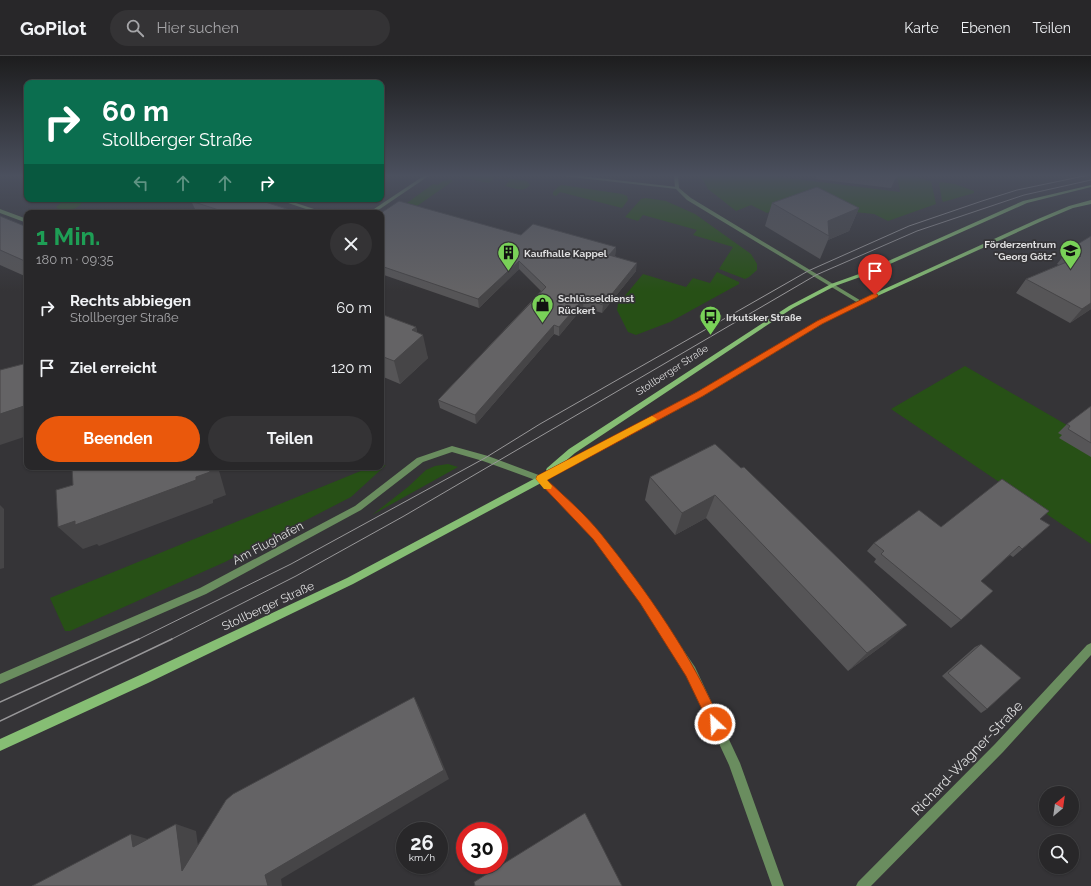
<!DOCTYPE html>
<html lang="de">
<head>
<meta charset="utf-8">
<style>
	body { margin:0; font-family:Raleway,sans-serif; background:#343335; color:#f1f3f6; height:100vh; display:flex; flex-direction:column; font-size:15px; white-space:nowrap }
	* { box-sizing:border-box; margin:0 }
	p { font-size:13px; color:#a5a5a8 }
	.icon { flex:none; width:22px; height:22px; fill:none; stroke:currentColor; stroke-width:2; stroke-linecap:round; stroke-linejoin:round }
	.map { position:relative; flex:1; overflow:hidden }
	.sheet { position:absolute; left:24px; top:154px; width:360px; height:260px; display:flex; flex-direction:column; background:#282729; border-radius:8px; box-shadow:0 1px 3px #0004,0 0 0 1px #444446 }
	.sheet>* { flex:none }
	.guide { position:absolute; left:24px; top:24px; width:360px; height:122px; border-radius:8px; box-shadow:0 1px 3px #0004,0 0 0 1px #444446; background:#0b6e4f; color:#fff; overflow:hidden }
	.needle { width:26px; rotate:29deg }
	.controls { position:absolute; left:1039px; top:730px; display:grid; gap:8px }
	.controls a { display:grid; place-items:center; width:40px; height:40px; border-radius:50%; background:#282729; box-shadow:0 1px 3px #0004,0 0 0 1px #444446; font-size:20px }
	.speed { position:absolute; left:396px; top:766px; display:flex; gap:8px; font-size:20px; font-weight:700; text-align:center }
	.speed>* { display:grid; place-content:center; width:52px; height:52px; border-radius:50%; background:#282729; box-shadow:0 1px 3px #0004,0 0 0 1px #444446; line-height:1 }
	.speed small { font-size:10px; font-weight:400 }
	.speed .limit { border:6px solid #d22; background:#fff; color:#111 }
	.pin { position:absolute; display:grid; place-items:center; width:34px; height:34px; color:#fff; margin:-41px -17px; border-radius:50% 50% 50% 0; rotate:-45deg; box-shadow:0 0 4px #0007 }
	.pin .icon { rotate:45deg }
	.me { position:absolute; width:44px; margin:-22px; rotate:335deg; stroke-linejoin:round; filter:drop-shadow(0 0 3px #0008) }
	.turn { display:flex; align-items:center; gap:14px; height:84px; padding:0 12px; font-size:18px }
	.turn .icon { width:52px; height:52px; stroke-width:2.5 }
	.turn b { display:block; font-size:28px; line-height:34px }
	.lanes { display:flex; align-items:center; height:38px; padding:0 12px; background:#0003; justify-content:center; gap:20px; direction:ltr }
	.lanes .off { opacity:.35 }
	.round { display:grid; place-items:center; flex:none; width:42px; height:42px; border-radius:21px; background:#343335 }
	.head { display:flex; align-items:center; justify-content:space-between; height:68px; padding:0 12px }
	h1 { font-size:24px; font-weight:700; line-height:30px; color:#1e9e55 }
	.action { display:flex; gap:8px; margin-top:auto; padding:8px 12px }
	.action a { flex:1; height:46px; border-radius:24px; background:#ea580c; color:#fff; font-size:16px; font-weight:700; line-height:46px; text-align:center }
	.action a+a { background:#343335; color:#f1f3f6 }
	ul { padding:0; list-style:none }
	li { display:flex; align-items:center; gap:12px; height:60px; padding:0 12px }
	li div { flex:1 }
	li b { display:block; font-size:15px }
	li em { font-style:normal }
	header { display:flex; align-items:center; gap:24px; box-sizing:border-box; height:56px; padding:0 20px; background:#282729; border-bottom:1px solid #444446 }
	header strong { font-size:19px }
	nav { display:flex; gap:22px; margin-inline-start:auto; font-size:14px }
	.search { width:280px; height:36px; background:#343335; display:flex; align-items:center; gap:10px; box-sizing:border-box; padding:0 14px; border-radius:22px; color:#a5a5a8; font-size:15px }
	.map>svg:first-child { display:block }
	.green { fill:#275016 }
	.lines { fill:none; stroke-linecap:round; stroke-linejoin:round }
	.minor { fill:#6a8d5f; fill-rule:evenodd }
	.tertiary { fill:#6a8d5f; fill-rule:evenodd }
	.secondary { fill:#86be74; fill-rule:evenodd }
	.tram-far1 { stroke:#989799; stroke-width:1 }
	.tram { stroke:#989799; stroke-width:1.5 }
	.wall { fill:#565557 }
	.shaded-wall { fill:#464547 }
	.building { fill:#646365; stroke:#464547 }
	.route { fill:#ea580c; stroke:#983908 }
	.slow { fill:#f59e0b }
	.labels { text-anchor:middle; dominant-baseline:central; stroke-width:3.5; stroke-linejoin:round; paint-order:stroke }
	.far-poi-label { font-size:10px; font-weight:bold; fill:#dededf; stroke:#353437; text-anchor:start }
	.far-street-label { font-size:10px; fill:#dededf; stroke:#353437 }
	.street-label { font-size:12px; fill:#dededf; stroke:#353437 }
	.near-street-label { font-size:14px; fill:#dededf; stroke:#353437 }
</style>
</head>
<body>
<header>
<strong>GoPilot</strong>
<div class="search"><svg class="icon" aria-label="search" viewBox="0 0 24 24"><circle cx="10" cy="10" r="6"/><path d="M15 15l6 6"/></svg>Hier suchen</div>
<nav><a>Karte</a><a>Ebenen</a><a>Teilen</a></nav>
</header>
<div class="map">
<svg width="1091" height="830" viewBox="0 0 1091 830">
	<rect width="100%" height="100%" fill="#353437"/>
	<g class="green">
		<path d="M467 119H482L527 125 530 129C524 137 514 132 505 130L510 124 495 121 489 127 464 122Z"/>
		<path d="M700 119H764L900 136 897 119H905L931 125 936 148 888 165 874 158 787 149 767 157 751 149 736 155 708 133Z"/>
		<path d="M450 123 453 125 417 150 407 147 433 128 437 129 443 125Z"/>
		<path d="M941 126 955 128 974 135V137L943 146 942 144 939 127Z"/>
		<path d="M562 129 622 138 627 140 628 144 622 152 560 136 556 140 553 139V136L559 130Z"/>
		<path d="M646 142 666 145 695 158 751 198 757 208V214L749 221 745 223 719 213 733 191 693 179 697 174 643 159 638 165 625 161 641 143Z"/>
		<path d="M73 143 82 145V147C76 154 63 158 56 151L61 147Z"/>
		<path d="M717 216 739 226V228L670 266 636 279 628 276 617 254 618 248 643 218 686 231 693 222 710 227Z"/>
		<path d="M965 310 1091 383V488L891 353Z"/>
		<path d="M448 408 458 411 372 459 408 431 426 414 435 410Z"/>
		<path d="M386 409 351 441 225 506 70 575H65L50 542 368 412 381 411V410Z"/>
	</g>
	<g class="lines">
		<g class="minor">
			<path d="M425 119H430L374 157H368Z"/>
			<path d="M560 119H572L677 131 679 132 677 133 562 120Z"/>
			<path d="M276 143H284L326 157H318Z"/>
			<path d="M0 153 27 163V167L0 157Z"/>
			<path d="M452 390 488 400 544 421 600 477 647 541 695 611 740 707 784 830H772L729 709 687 619 641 547 594 483 538 425 483 405 452 396 423 406 361 454 206 538 0 628V618L200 532 355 450 417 402Z"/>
			<path d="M1091 587V599L1003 696 871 830H856L858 826 995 688 1087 589Z"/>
		</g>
		<path class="tertiary" d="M674 119H678L679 132 691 142 863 246 862 247H858L687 144 675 132Z"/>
		<path class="secondary" d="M1091 129V131L1027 147 863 220 835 230 793 252 575 397 562 408 697 336 818 266 858 245 1038 163 1069 150 1091 144V148L1073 152 1042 165 862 247 822 268 703 340 353 528 148 627 0 695V683L140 619 347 522 547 416 546 414 547 412 569 393 789 250 831 228 859 218 1023 145Z"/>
		<g class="tram-far1">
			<path d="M137 584 291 508 485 402 540 368 808 215 909 170 982 145 1017 134 1089 119"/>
			<path d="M170 584 296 520 404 460 816 219 917 175 1024 139 1091 124"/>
		</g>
		<g class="tram">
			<path d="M0 646 139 583"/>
			<path d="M0 665 172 583"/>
		</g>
	</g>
	<g class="wall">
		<path d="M816 119H897L891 132 816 123Z"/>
		<path d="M191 145 299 157H207L195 153Z"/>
		<path d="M772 147 859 152 849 175 828 184 820 203 765 170Z"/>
		<path d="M381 157 521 179 616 191 615 200 636 215 602 257 583 251 559 280 554 278 476 368 440 352 438 344 541 235 519 213 479 252 381 218Z"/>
		<path d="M0 160 27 171V221L0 209Z"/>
		<path d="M1091 180V253L1070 267 1016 237 1026 223 1059 209 1057 208 1068 194Z"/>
		<path d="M381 258 416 271 417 276 428 302 400 328 381 320Z"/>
		<path d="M1091 350V401L1059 382 1062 379 1058 377 1067 368Z"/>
		<path d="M715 388 886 587 848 615 706 462 675 479 645 444 650 421Z"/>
		<path d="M1050 469 1013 501 1010 499 981 525 961 564 951 572 874 506 876 503 867 495 874 487 941 471Z"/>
		<path d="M981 588 987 653 981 657 942 620 975 591Z"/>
	</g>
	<g class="shaded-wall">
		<path d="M859 152 849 175 828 184 829 180 828 165Z"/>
		<path d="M616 191 615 200 609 207V199Z"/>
		<path d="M519 205V213L479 252 478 243Z"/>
		<path d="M637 207 636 215 602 257 603 249Z"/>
		<path d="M584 242 583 251 559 280V271Z"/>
		<path d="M1091 247V253L1070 267 1082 253Z"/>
		<path d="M554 269V278L476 368 475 359Z"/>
		<path d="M416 271 419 283 423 279 428 302 400 328 394 305 412 274Z"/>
		<path d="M27 349V380L0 389V358Z"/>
		<path d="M209 411H218L226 439 213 444V447L99 490 97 488 83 493 58 471Z"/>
		<path d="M715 439 706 462 675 479 682 457Z"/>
		<path d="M0 449 4 453V512L0 513Z"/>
		<path d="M907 569 886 587 848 615 867 597Z"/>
		<path d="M414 641 420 653 449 723 281 823 282 830H268L265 819Z"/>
		<path d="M176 768 196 775 202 820 182 815Z"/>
		<path d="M131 778 154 785 133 791Z"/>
	</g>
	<g class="building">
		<path d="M817 131 859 152 828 165 829 180 772 147Z"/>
		<path d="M191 143H256L299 157H228L191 145Z"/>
		<path d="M399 145 521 179 533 168 616 191 609 199 637 207 603 249 584 242 559 271 554 269 475 359 438 344 546 231 519 205 478 243 381 210V157Z"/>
		<path d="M0 160 27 171V206L0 194Z"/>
		<path d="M1091 180V247L1082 253 1026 223 1081 200 1068 194Z"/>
		<path d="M381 258 416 271 412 274 423 279 394 305 381 300Z"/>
		<path d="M27 307V349L0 358V314Z"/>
		<path d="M1091 350V387L1068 373 1070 370 1067 368Z"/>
		<path d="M715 388 741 412 744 411 907 569 867 597 715 439 682 457 650 421Z"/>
		<path d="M72 411H209L210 416 196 421V424L75 469V465L58 471 56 434 73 429Z"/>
		<path d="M1002 423 1049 455 1040 463 1050 469 1022 493 1019 490 981 525 993 535 961 564 881 498 884 495 874 487 919 454 941 471Z"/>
		<path d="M981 588 1021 622 987 653 948 617Z"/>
		<path d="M414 641 444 714 265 819 268 830H32L131 778 133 791 176 768 182 815 226 744 233 738Z"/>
		<path d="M585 757 622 830H475L474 826Z"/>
	</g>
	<linearGradient id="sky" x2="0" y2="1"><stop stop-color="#1d1d1e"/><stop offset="0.51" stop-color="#4b505e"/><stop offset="1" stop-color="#4b505e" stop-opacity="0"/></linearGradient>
	<rect width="1091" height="235" fill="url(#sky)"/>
	<path class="route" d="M875 237 878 239 877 241 822 268 703 340 547 424C565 441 585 458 601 478 646 534 694 602 721 668L719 672 715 674 711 672 686 620 640 547 593 483 536 423 537 420 697 336 817 265Z"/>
	<path class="slow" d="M652 360 657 363 655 365 547 424 552 430 551 433H544L536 423 537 420Z"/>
	<defs>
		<symbol id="school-pin" viewBox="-11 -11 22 30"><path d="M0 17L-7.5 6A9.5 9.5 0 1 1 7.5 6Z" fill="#79d158" stroke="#353437"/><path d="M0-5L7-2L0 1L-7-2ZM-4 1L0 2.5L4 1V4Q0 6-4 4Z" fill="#111"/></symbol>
		<symbol id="building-pin" viewBox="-11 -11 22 30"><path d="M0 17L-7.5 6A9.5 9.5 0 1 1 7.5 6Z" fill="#79d158" stroke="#353437"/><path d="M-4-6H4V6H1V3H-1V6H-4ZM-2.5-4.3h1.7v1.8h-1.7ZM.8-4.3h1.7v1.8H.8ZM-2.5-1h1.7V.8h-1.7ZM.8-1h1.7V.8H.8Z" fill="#111"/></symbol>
		<symbol id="shop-pin" viewBox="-11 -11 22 30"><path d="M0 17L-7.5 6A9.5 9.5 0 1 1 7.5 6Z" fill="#79d158" stroke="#353437"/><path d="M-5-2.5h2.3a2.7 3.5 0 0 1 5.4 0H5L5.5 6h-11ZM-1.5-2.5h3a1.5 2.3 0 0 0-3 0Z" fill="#111"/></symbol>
		<symbol id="bus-pin" viewBox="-11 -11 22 30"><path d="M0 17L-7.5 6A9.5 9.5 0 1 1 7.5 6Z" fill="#79d158" stroke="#353437"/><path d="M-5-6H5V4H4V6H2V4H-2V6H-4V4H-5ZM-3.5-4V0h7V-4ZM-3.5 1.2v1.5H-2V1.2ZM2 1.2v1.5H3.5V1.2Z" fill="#111"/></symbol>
	</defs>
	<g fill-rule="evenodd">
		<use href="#school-pin" x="1058" y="182" width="25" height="34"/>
		<use href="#building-pin" x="496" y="184" width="25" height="34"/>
		<use href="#shop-pin" x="530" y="236" width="25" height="34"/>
		<use href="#bus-pin" x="698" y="248" width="25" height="34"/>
	</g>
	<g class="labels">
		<g class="far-poi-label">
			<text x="1056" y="188" text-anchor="end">Förderzentrum<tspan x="1056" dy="12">"Georg Götz"</tspan></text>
			<text x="524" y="197">Kaufhalle Kappel</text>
			<text x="558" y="242">Schlüsseldienst<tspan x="558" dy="12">Rückert</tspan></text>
			<text x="726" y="261">Irkutsker Straße</text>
		</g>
		<g class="far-street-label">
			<text transform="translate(672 314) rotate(-33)">Stollberger Straße</text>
		</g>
		<g class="street-label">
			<text transform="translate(268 487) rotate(-28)">Am Flughafen</text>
			<text transform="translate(268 550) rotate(-25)">Stollberger Straße</text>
		</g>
		<g class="near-street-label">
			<text transform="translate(967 702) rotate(-46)">Richard-Wagner-Straße</text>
		</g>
	</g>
</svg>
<div class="controls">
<a><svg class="needle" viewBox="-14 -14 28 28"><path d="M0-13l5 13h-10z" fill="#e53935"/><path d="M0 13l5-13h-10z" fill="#a5a5a8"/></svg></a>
<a><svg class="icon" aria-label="search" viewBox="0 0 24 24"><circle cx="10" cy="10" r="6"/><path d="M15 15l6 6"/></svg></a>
</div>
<div class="speed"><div>26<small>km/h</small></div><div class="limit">30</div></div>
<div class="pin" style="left:875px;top:239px;background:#d93025"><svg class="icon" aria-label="arrive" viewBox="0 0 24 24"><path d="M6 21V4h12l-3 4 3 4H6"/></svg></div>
<svg class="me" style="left:715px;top:668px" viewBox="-20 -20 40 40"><circle r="17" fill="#ea580c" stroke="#fff" stroke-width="3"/><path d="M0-11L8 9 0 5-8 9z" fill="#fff"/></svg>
<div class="guide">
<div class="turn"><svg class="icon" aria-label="right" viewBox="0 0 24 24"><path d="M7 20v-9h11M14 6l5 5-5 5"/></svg><div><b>60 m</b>Stollberger Straße</div></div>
<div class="lanes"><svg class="icon off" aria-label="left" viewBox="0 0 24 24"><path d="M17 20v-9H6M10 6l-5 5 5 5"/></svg><svg class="icon off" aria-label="ahead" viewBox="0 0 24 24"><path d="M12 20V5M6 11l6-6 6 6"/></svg><svg class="icon off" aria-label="ahead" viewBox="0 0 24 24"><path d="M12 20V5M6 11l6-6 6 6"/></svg><svg class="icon" aria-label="right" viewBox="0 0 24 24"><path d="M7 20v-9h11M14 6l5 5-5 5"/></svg></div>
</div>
<section class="sheet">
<div class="head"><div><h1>1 Min.</h1><p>180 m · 09:35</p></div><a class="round"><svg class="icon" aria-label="close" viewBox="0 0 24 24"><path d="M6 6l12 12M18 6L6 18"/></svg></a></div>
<ul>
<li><svg class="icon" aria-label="right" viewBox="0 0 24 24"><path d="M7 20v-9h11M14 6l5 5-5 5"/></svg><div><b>Rechts abbiegen</b><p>Stollberger Straße</p></div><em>60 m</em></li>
<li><svg class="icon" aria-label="arrive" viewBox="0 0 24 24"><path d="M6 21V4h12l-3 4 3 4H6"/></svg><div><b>Ziel erreicht</b></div><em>120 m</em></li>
</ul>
<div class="action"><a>Beenden</a><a>Teilen</a></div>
</section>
</div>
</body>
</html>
